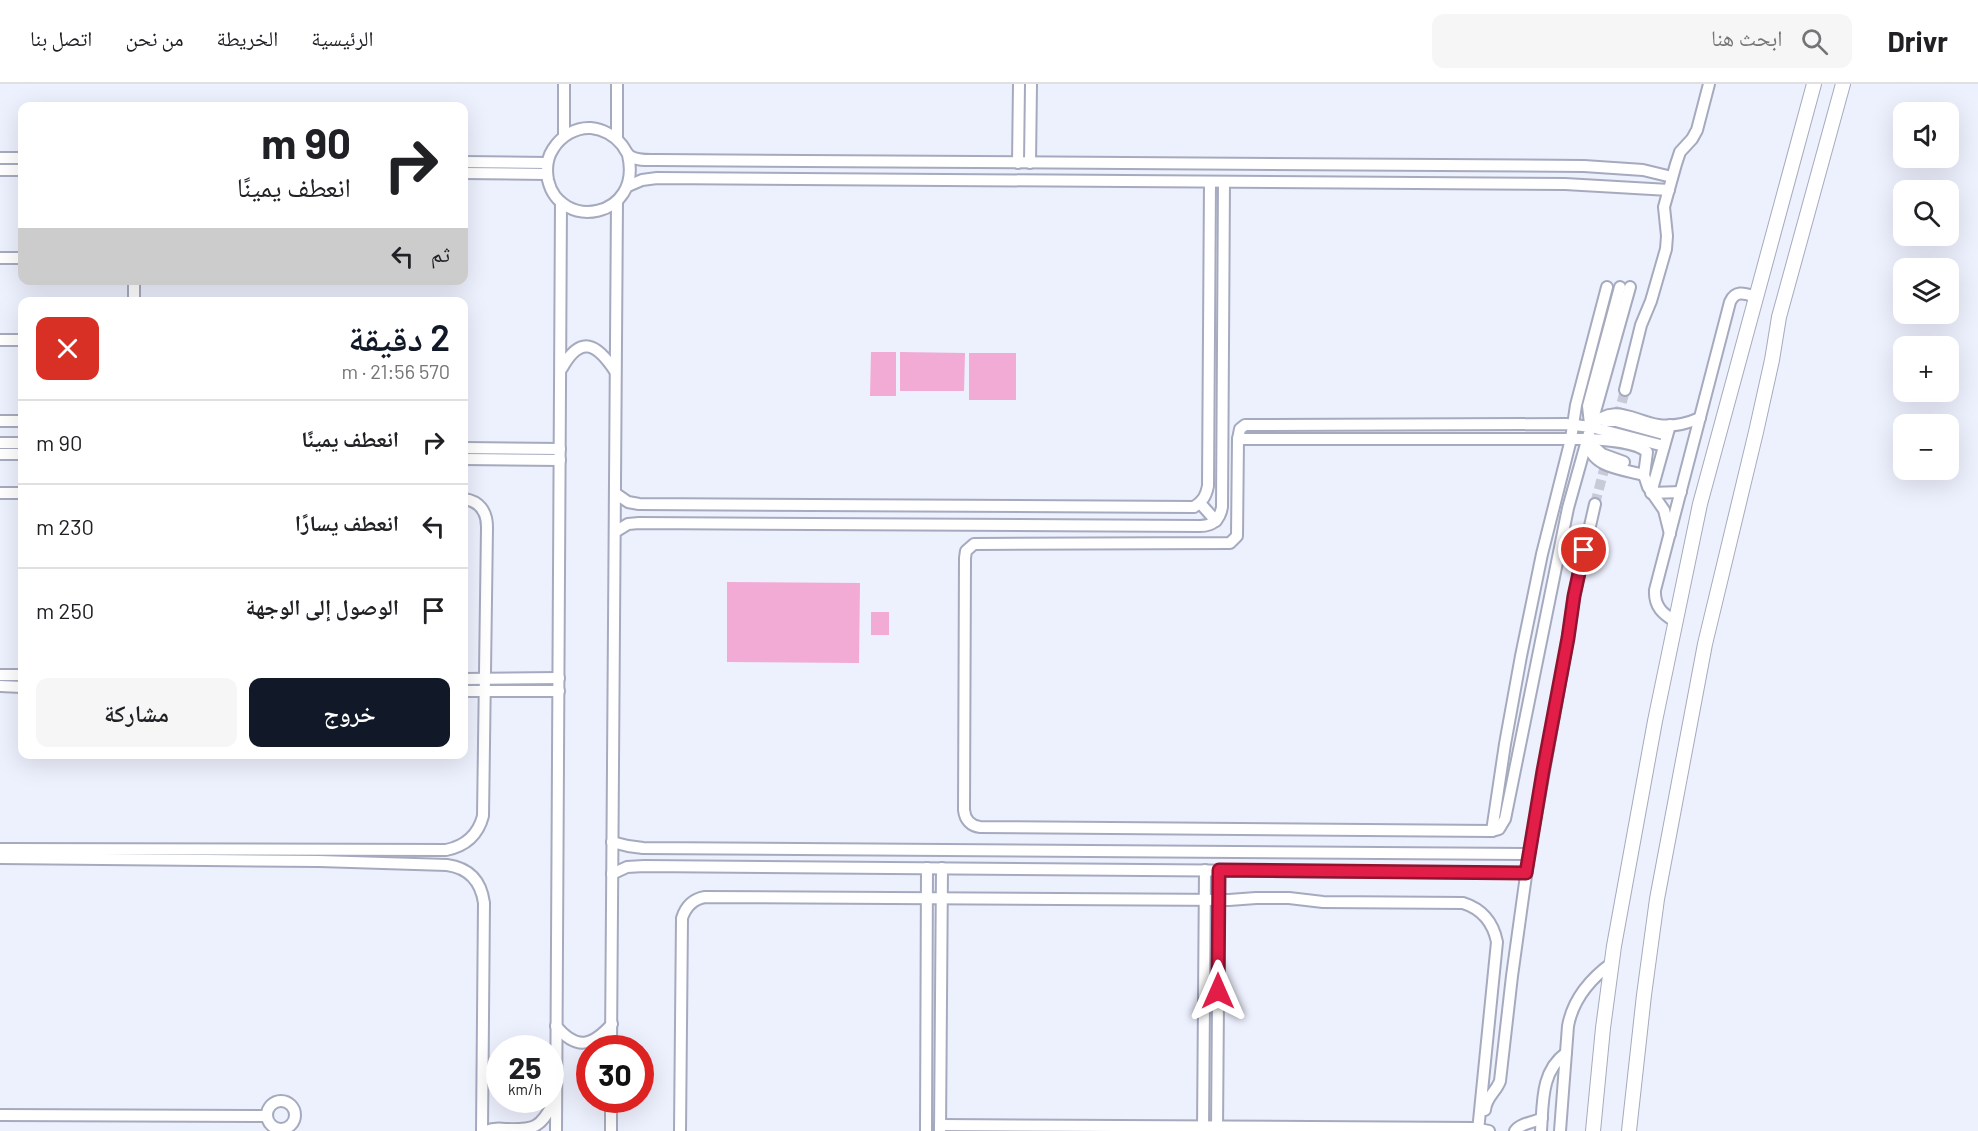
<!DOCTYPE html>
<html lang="ar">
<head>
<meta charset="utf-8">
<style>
	body { margin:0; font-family:Barlow,"Noto Naskh Arabic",sans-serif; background:#f6f6f6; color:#202124; direction:rtl; height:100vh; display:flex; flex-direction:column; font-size:22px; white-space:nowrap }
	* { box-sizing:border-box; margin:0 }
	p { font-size:20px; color:#757577 }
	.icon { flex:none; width:33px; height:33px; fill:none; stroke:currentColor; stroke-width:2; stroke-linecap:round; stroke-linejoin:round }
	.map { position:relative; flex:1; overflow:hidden; direction:ltr }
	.sheet { position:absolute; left:18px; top:213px; width:450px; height:462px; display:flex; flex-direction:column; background:#fff; border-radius:12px; box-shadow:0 6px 24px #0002; direction:rtl }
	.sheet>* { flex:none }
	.banner { position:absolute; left:18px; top:18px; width:450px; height:183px; border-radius:12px; box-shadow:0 6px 24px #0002; direction:rtl; background:#fff; color:#202124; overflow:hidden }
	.buttons { position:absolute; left:1893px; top:18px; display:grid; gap:12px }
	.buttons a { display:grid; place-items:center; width:66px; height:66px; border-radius:12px; background:#fff; box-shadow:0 6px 24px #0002; font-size:30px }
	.speed { position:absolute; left:486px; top:951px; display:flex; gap:12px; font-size:30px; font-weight:700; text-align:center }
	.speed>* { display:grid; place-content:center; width:78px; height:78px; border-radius:50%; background:#fff; box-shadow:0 6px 24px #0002; line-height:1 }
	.speed small { font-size:15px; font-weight:400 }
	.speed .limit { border:9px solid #d22; background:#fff; color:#111 }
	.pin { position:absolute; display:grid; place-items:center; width:51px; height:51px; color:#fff; margin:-26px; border:3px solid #fff; border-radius:50%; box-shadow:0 2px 6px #0007 }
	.me { position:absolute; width:66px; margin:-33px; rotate:0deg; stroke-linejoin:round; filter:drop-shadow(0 0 4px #0008) }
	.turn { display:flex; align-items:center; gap:21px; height:126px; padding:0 18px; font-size:27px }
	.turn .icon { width:78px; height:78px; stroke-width:2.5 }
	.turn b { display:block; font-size:42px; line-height:51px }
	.then { display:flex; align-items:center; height:57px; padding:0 18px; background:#0003; gap:12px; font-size:22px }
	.round { display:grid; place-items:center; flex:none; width:63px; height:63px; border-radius:12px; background:#f6f6f6 }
	.summary { display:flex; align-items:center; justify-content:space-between; height:102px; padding:0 18px }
	h1 { font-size:36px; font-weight:600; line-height:45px; color:#111827 }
	.action { display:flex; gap:12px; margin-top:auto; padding:12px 18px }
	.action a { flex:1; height:69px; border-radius:12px; background:#111827; color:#fff; font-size:24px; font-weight:600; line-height:69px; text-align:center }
	.action a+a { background:#f6f6f6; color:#202124 }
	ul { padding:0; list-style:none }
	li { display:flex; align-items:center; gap:18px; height:84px; padding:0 18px; border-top:2px solid #e0e0e0 }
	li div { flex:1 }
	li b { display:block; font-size:22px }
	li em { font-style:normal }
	header { display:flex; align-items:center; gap:36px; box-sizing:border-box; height:84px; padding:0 30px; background:#fff; border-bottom:2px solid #e0e0e0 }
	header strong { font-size:28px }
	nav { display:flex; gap:33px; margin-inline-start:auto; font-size:21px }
	.search { width:420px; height:54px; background:#f6f6f6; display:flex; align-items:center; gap:15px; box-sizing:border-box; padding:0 21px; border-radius:12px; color:#757577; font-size:22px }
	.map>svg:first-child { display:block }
	.green { fill:#f1abd5 }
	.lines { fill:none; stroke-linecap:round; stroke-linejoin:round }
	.minor-tunnel { stroke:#c8cbd7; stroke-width:10; stroke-dasharray:10 5; stroke-linecap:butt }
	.minor-casing { stroke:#a6aabe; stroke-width:14 }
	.major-casing { stroke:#a6aabe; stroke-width:16 }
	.minor { stroke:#fff; stroke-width:10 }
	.major { stroke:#fff; stroke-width:14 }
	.route-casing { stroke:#92132f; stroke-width:15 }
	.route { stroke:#e11d48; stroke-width:10 }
</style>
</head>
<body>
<header>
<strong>Drivr</strong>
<div class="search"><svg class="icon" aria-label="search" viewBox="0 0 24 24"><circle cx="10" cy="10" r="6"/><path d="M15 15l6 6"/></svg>ابحث هنا</div>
<nav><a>الرئيسية</a><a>الخريطة</a><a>من نحن</a><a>اتصل بنا</a></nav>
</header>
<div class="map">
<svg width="1978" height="1047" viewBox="0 0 1978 1047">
	<rect width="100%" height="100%" fill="#edf0fd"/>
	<g class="green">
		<path d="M871 268H896V312H870Z"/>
		<path d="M900 268 965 269 964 307H900Z"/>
		<rect x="969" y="269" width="47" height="47"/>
		<path d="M727 498 860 499 859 579 727 578Z"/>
		<rect x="871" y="528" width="18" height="23"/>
	</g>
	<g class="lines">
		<path class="minor-tunnel" d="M1595 420 1625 306"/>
		<defs>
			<g id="minor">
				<path d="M617 0V55"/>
				<path d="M564 52V0"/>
				<path d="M628 71C643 134 560 148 548 96 546 85 547 74 553 65 561 52 576 43 591 44 603 45 615 52 622 61 625 65 627 70 630 72 637 77 649 76 657 76L1584 82 1643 86 1672 93"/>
				<path d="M0 74H22"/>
				<path d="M464 78 547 79"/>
				<path d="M1018 79 1019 0"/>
				<path d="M1030 79 1031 0"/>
				<path d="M0 86H22"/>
				<path d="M464 89 547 90"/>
				<path d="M628 102 642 96 657 94 1565 100 1669 106"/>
				<path d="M0 174H22"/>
				<path d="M1630 203 1568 424 1505 735 1499 745 1492 747 980 743C971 742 965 736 964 726L965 474 966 467 974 460 1230 459 1237 452 1238 355 1240 345 1245 341 1566 340 1591 343 1664 362"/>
				<path d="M134 218V196"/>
				<path d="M0 256H22"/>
				<path d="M562 284C581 250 597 260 615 287"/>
				<path d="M1625 306 1641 241 1651 217 1666 165 1667 152 1664 123 1676 80 1680 68 1692 55 1697 46 1709 0"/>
				<path d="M0 337H22"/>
				<path d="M1605 337H1616L1667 351"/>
				<path d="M1590 340 1588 322 1620 203"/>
				<path d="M1670 341 1651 409 1681 408"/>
				<path d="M1591 343C1613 318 1633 337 1658 341 1672 343 1686 340 1700 334"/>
				<path d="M1238 355H1587C1603 356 1635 357 1647 368L1644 391 1648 403 1664 426 1670 450"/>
				<path d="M1589 358 1602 370 1624 378"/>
				<path d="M0 359H22"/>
				<path d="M1588 359C1592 384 1623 385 1644 391"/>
				<path d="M464 364 560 365"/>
				<path d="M0 370H22"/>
				<path d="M464 375 560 376"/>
				<path d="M0 409H22"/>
				<path d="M615 409 628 418 639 420 1194 423C1203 417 1206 412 1208 402L1210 98"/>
				<path d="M1200 419 1216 437"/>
				<path d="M615 448 628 440 639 439 1200 442C1213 442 1220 435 1222 423L1224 98"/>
				<path d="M1676 538C1663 530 1654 523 1655 506L1730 218C1736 205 1746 210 1756 213"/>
				<path d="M0 591H22"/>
				<path d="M464 595 559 594"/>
				<path d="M0 602 22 603"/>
				<path d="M464 607H559"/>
				<path d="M1492 747 1505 660 1521 572 1542 470 1571 355 1576 321 1607 203"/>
				<path d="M612 758 628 762 643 764 1529 770"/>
				<path d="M0 765 446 766C466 762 478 751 483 732L487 443C487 427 479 417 464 415"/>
				<path d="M0 774 319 777 447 781C469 784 481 797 484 819L482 1047"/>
				<path d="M612 790 627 783 644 782 1526 789"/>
				<path d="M556 942C577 967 592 962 612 940"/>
				<path d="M611 964 617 118"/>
				<circle cx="281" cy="1031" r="14"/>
				<path d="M1485 1026C1486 1013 1496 1008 1500 997L1512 892 1529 770 1568 554 1574 512 1595 420"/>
				<path d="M0 1031 267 1032"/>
				<path d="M940 1041 1474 1044 1489 1047"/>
				<path d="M486 1047C493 1044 498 1044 505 1045 535 1046 540 1044 554 1018"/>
				<path d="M556 1047 561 118"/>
				<path d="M611 1047V1016"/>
				<path d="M680 1047 682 834C686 822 693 815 705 813L1229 816 1256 814H1289L1323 818 1463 819C1482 825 1493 838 1497 858L1478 1047"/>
				<path d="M926 1047 927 784"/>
				<path d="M940 1047 942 784"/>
				<path d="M1203 1047 1205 786"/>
				<path d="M1217 1047 1219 786"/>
				<path d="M1515 1047C1520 1039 1533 1039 1542 1034"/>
				<path d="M1541 1047C1543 1018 1541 987 1566 969"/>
				<path d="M1560 1047 1568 942C1573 915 1590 895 1612 879"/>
			</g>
			<g id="major">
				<path d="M1593 1047 1603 944 1614 862 1655 637 1700 420 1814 0"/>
				<path d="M1629 1047 1644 911 1657 815 1705 560 1756 348 1772 276 1779 233 1843 0"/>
			</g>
		</defs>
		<use href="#minor" class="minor-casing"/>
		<use href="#major" class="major-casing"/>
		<use href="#minor" class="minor"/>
		<use href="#major" class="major"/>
	</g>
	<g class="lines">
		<defs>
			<path id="route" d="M1218 907 1219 786 1526 789 1543 687 1568 554 1574 512 1584 466"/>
		</defs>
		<use href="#route" class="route-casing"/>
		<use href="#route" class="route"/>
	</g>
</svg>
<div class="buttons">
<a><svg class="icon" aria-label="sound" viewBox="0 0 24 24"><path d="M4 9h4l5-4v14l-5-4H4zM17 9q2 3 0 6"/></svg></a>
<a><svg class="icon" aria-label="search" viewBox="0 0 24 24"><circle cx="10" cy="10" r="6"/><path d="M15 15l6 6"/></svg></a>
<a><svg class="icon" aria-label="layers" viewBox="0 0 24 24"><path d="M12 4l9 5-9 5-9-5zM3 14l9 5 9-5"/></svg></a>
<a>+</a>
<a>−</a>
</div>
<div class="speed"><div>25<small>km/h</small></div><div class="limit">30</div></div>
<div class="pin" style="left:1584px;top:466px;background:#d93025"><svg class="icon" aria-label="arrive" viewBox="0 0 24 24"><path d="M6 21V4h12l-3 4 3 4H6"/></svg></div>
<svg class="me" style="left:1218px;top:907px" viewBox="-20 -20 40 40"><path d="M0-17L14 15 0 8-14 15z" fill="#e11d48" stroke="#fff" stroke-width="4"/></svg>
<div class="banner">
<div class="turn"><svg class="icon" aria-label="right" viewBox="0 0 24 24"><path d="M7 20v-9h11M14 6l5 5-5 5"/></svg><div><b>90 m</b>انعطف يمينًا</div></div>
<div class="then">ثم<svg class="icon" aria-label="left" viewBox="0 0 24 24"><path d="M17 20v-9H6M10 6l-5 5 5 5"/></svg></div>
</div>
<section class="sheet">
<div class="summary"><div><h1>2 دقيقة</h1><p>570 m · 21:56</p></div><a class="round" style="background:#d93025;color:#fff"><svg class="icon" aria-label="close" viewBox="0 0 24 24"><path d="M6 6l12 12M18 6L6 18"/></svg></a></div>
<ul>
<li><svg class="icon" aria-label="right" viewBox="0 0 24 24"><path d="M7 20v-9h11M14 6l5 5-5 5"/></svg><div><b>انعطف يمينًا</b></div><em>90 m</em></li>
<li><svg class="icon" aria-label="left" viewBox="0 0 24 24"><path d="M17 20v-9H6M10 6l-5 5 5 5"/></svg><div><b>انعطف يسارًا</b></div><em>230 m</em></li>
<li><svg class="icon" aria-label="arrive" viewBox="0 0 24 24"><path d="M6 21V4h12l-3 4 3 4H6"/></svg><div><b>الوصول إلى الوجهة</b></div><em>250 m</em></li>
</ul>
<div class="action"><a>خروج</a><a>مشاركة</a></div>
</section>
</div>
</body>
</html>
